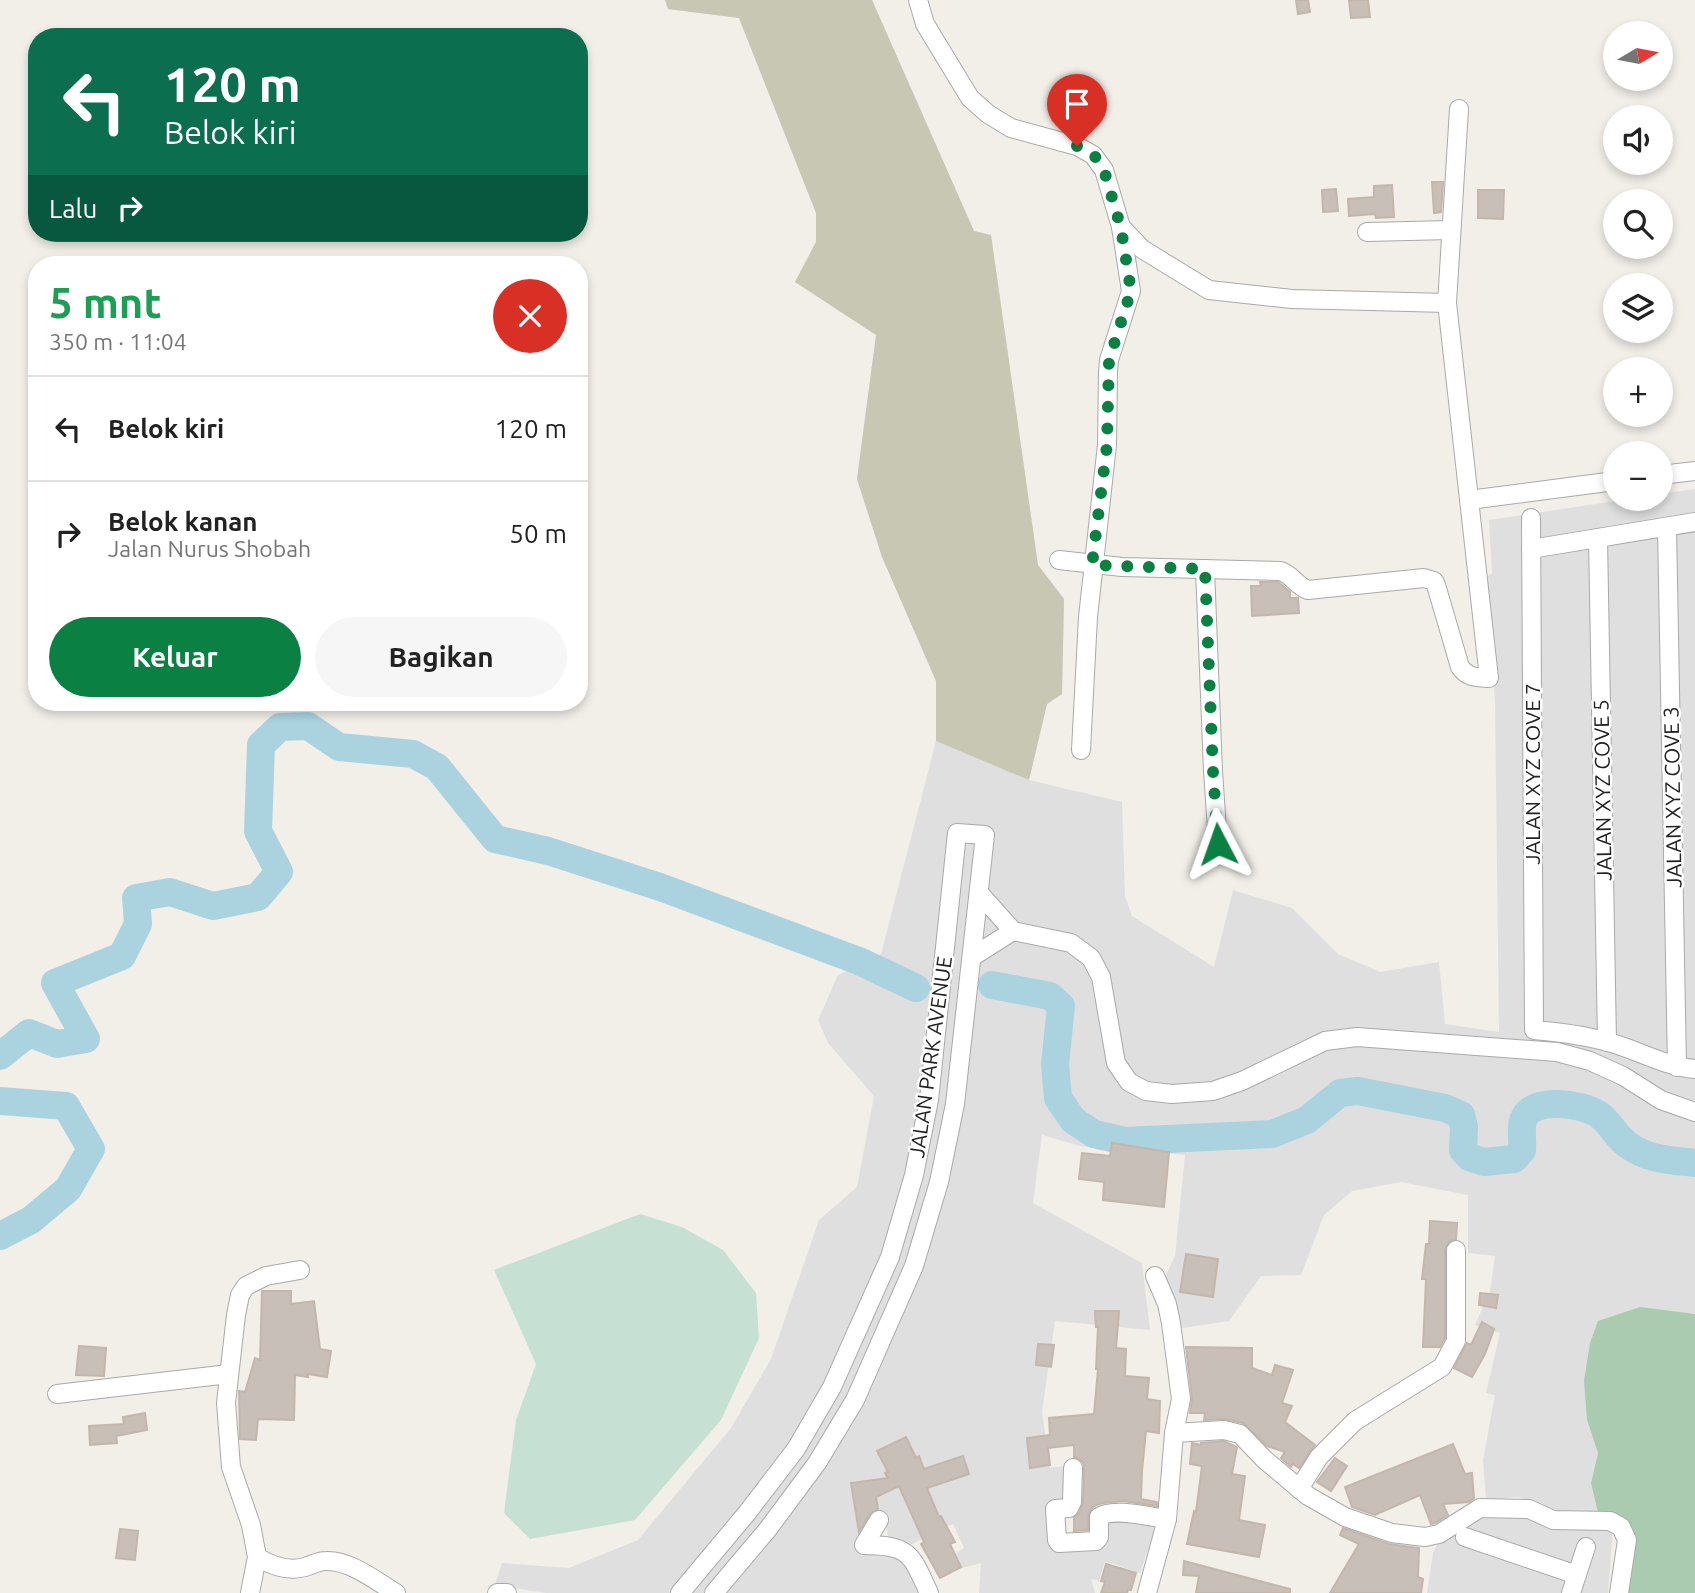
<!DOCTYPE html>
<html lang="id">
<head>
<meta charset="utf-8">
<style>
	body { margin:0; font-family:Ubuntu,sans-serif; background:#f6f6f6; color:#222; height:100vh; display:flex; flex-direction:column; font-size:26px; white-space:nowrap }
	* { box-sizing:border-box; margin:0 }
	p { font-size:23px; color:#767676 }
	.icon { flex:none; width:38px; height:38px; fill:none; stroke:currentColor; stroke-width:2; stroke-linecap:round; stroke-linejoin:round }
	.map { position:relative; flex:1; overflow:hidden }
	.sheet { position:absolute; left:28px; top:256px; width:560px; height:455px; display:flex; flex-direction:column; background:#fff; border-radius:28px; box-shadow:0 4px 10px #0003 }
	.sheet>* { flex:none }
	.guide { position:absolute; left:28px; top:28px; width:560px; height:214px; border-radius:28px; box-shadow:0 4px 10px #0003; background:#0b6e4f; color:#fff; overflow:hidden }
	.needle { width:46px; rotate:80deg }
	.fabs { position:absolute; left:1603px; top:21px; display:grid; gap:14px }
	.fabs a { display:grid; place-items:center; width:70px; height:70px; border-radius:50%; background:#fff; box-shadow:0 4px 10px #0003; font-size:35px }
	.pin { position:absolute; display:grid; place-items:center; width:60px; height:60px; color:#fff; margin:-72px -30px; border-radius:50% 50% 50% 0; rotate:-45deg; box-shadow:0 0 7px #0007 }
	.pin .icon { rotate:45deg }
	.me { position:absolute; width:77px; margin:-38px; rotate:356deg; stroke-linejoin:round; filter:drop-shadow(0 0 5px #0008) }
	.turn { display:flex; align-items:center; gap:24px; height:147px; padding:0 21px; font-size:32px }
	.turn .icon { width:91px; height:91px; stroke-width:2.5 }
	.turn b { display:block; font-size:49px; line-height:60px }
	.then { display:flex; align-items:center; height:66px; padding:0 21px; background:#0003; gap:14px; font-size:26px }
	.round { display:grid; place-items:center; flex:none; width:74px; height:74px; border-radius:37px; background:#f6f6f6 }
	.headline { display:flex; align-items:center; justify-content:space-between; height:119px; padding:0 21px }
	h1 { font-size:42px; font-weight:600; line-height:52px; color:#1e9e55 }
	.action { display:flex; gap:14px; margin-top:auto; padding:14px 21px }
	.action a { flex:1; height:80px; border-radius:42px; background:#0b8043; color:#fff; font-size:28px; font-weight:600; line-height:80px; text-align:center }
	.action a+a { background:#f6f6f6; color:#222 }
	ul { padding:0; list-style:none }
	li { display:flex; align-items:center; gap:21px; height:105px; padding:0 21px; border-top:2px solid #e0e0e0 }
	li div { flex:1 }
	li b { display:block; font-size:26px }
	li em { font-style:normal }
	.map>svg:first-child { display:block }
	.residential { fill:#e0dfdf }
	.construction { fill:#c7c7b4 }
	.wetland { fill:#c6e0d4 }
	.cemetery { fill:#aacbaf }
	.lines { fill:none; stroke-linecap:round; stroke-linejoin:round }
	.river { stroke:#aad3df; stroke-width:28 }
	.building { fill:#c7bfb8; stroke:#c4b6ab; stroke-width:2 }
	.street-casing { stroke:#a9a9a9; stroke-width:20 }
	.street { stroke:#fff; stroke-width:18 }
	.route { stroke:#0b8043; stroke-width:12; stroke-dasharray:0 21.6 }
	.labels { text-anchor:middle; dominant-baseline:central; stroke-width:5; stroke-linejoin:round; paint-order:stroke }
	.street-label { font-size:21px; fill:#222; stroke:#fff }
</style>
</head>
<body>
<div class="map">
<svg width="1695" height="1593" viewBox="0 0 1695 1593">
	<rect width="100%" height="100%" fill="#f2efe9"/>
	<g class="residential">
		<path d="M665 0H872L974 231 991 235 1038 565 1064 599 1062 694 1047 704 1029 780 1122 802 1125 896 1132 916 1214 967 1233 890 1292 908 1338 954 1380 972 1439 962 1445 1024 1499 1032 1495 701 1484 579 1492 573 1489 520 1629 499H1661V494L1695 489V1314L1691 1313 1587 1420 1598 1453 1591 1483 1598 1513 1554 1512 1518 1497 1486 1500 1483 1460 1495 1395 1486 1393 1500 1333 1475 1325 1490 1291 1495 1256 1468 1253V1195L1401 1182 1352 1191 1324 1215 1301 1275 1261 1276 1229 1321 1177 1329 1165 1277 1175 1256 1185 1155 1080 1146 1042 1135 1033 1203 1142 1263 1150 1330 1055 1321 1042 1412 1050 1468 1066 1466 1067 1503 1054 1549 1099 1546 1103 1519 1156 1525 1140 1573 1105 1561 1099 1581 1091 1579 1095 1593H979L981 1563 962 1568 956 1553 964 1548 953 1524 906 1547 889 1542 884 1513 859 1514V1547L904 1554 923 1593H546L495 1585 502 1563 569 1568 638 1540 731 1428 771 1359 819 1220 857 1187 874 1096 828 1043 818 1020 838 975 881 954 936 741V681L882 557 857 479 876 335 795 282 816 242V213L739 18 668 9Z"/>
		<path d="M1511 1511 1613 1527 1608 1593H1427L1433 1553 1438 1543 1476 1517Z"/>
	</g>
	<path class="construction" d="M665 0H872L974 231 991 235 1038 565 1064 599 1062 694 1047 704 1029 780 936 741V681L882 557 857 479 876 335 795 282 816 242V213L739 18 668 9Z"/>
	<path class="wetland" d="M640 1214 682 1227 723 1250 756 1293 759 1338 721 1420 635 1520 530 1539 504 1513 516 1420 536 1364 494 1270Z"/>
	<path class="cemetery" d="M1640 1307 1695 1314V1593H1626L1634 1534 1624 1520 1598 1513 1591 1483 1598 1453 1587 1420 1584 1381 1590 1343 1598 1321Z"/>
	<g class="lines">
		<g class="river">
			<path d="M992 985 1050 996 1061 1006 1055 1064 1058 1098 1073 1120 1094 1134 1125 1141 1272 1134 1307 1120 1340 1093 1358 1091 1445 1108 1461 1115 1464 1127 1463 1150 1469 1157 1484 1162 1514 1159 1522 1150C1523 1141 1520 1126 1524 1118 1534 1096 1582 1104 1598 1114 1610 1122 1616 1137 1628 1145 1648 1160 1671 1160 1695 1163"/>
			<path d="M0 1056 29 1033 57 1044 86 1039 55 983 122 956 138 924 136 898 170 892 213 906 258 897 279 872 258 831 261 745 280 727 308 726 339 747 413 754 437 767 495 839 548 851 660 887 859 961 916 988"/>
			<path d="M0 1101 66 1106 91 1149 68 1189 31 1220 0 1236"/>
		</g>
	</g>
	<g class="building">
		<path d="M1296 0H1308L1310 12 1298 14Z"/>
		<path d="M1349 0H1368L1370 17 1351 18Z"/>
		<path d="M1432 182H1443L1441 212 1434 213Z"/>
		<path d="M1392 185 1394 217 1376 218 1375 214 1349 216 1348 199 1374 197V186Z"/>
		<path d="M1336 189 1338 211 1323 212 1322 190Z"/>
		<path d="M1478 190H1504L1503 219 1478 218Z"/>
		<path d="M1260 582H1278L1283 586 1290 592V598H1298L1299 613 1252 616 1251 586H1261Z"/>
		<path d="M1112 1143 1169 1152 1164 1207 1103 1200 1104 1182 1079 1179 1082 1153 1110 1156Z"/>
		<path d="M1430 1221 1457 1223 1456 1239 1450 1241 1445 1249V1338L1440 1347H1423L1426 1279H1422L1426 1244H1429Z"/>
		<path d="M1186 1254 1218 1259 1213 1297 1180 1292Z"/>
		<path d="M262 1291H291V1304L314 1301 320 1349 331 1351 327 1377 308 1374V1377L295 1375 294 1420 258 1419 256 1440 240 1439 239 1391 245 1392 255 1358 260 1360Z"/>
		<path d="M1480 1293 1498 1295 1496 1308 1479 1305Z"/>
		<path d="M1095 1311H1119L1116 1348 1126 1349 1125 1376 1149 1378 1147 1399 1160 1401 1159 1433 1146 1431 1142 1471 1141 1499 1157 1502V1506L1123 1501 1103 1503 1094 1506 1089 1512 1088 1530 1074 1531V1518L1079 1513 1083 1503 1084 1468 1083 1462 1074 1457V1445L1048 1448 1050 1465 1030 1468 1027 1438 1050 1435 1049 1418 1094 1414 1098 1369H1096L1098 1327H1096Z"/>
		<path d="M1482 1322 1494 1329 1485 1354 1472 1377 1454 1368 1467 1343 1471 1345Z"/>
		<path d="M1038 1344 1054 1345 1051 1367 1036 1365Z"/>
		<path d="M79 1346 106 1348 104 1376 76 1375Z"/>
		<path d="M1186 1347 1252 1348V1368L1272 1375 1275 1365 1293 1370 1282 1403 1292 1406 1285 1422 1315 1445 1299 1468 1293 1464 1291 1467 1281 1458 1285 1452 1267 1446 1243 1423 1224 1419 1204 1420 1205 1413H1190L1192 1398Z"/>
		<path d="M145 1413 147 1430 116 1436 117 1443 90 1445 89 1426 124 1424 123 1417Z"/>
		<path d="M906 1437 916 1458 919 1456 924 1469 963 1456 969 1474 927 1488 939 1517 941 1516 955 1542 950 1544 961 1567 940 1578 921 1544 924 1542 899 1486 876 1497 878 1509 870 1514 859 1532 851 1483 888 1478 885 1473 888 1472 877 1451Z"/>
		<path d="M1223 1441 1237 1447 1232 1474 1245 1476 1239 1520 1265 1525 1259 1557 1187 1544 1194 1511 1196 1512 1202 1466 1190 1464 1192 1443 1201 1445V1443Z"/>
		<path d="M1453 1444 1465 1474 1472 1473 1474 1498 1469 1502 1443 1504 1448 1515 1435 1523 1431 1524 1420 1495 1375 1515 1352 1507 1345 1487Z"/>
		<path d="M1335 1458 1347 1466 1331 1491 1317 1482Z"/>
		<path d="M1343 1528 1389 1544 1419 1548 1418 1577 1423 1579 1421 1593H1330L1359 1544 1340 1535Z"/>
		<path d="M120 1529 138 1531 135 1560 116 1558Z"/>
		<path d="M1184 1561 1290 1589V1593H1196L1199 1576 1183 1575Z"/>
		<path d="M1106 1564 1136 1573 1131 1590H1128L1127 1593H1101L1105 1582 1101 1581Z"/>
	</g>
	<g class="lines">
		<defs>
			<g id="street">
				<path d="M918 0 925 24 970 98 988 114 1011 128 1077 146 1093 155 1104 170 1121 227 1142 249 1209 290 1292 299 1447 303"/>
				<path d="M1367 232 1450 230"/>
				<path d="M1661 475 1695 471"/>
				<path d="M1469 500 1615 481"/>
				<path d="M1531 518 1534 1030C1558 1032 1582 1035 1605 1041 1636 1049 1663 1066 1695 1069"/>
				<path d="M1667 527 1677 1067"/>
				<path d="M1598 538 1607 1042"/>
				<path d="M1531 549 1695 522"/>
				<path d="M1059 560 1122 567 1280 571C1292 574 1296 586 1308 590L1424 578 1434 581 1436 585 1460 667C1468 678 1476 677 1489 678L1447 303 1459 109"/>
				<path d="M1205 569 1213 771 1218 844"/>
				<path d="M1081 750 1088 617 1107 445 1108 372 1109 360 1131 291 1121 227"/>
				<path d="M980 894 1013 931 1071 943 1091 958 1101 977 1116 1063 1129 1082 1146 1091 1172 1094 1213 1091 1242 1081 1325 1041 1357 1037 1557 1052 1590 1061 1623 1076 1661 1100 1695 1112"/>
				<path d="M972 957 1013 931"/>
				<path d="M57 1394 229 1374"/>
				<path d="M1174 1433 1224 1430 1240 1434 1265 1460 1308 1496 1345 1517 1392 1533 1425 1537 1439 1534 1480 1508 1529 1509 1553 1520 1610 1521 1621 1527 1627 1540 1619 1593"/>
				<path d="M1073 1468 1072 1502 1069 1508 1055 1509 1057 1540 1059 1543 1096 1541 1099 1537V1517C1113 1507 1150 1517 1167 1519"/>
				<path d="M1299 1489 1319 1457 1355 1421 1442 1367 1456 1341V1250"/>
				<path d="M879 1520 864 1545C910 1545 911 1554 929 1593"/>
				<path d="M1465 1537 1577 1575"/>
				<path d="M257 1557C272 1566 288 1572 305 1567 312 1565 318 1561 326 1561 350 1560 376 1581 396 1593"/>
				<path d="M250 1593 257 1557 251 1525 231 1467 226 1403 236 1315 240 1295 246 1286 266 1276 300 1270"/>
				<path d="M497 1593H507"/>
				<path d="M680 1593 747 1513 796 1449 832 1387 890 1257 914 1175 929 1100 957 833 985 835 955 1104 939 1182 914 1266 855 1400 817 1463 768 1529 714 1593"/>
				<path d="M1147 1593 1167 1519 1174 1433 1181 1399 1171 1323 1167 1304 1155 1276"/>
				<path d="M1571 1593 1586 1547"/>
			</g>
		</defs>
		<use href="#street" class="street-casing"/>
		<use href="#street" class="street"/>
	</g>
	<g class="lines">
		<path class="route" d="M1077 146 1094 155 1104 170 1121 228 1131 291 1109 360 1107 445 1092 565 1205 569 1213 771 1218 844"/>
	</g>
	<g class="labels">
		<g class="street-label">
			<text transform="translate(1532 774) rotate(-90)">JALAN XYZ COVE 7</text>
			<text transform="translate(1602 790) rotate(-91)">JALAN XYZ COVE 5</text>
			<text transform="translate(1672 797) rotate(-91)">JALAN XYZ COVE 3</text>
			<text transform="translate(930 1057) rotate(-82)">JALAN PARK AVENUE</text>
		</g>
	</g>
</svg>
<div class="fabs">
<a><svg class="needle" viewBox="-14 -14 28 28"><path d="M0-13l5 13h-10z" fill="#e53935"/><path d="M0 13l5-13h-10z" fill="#767676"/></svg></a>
<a><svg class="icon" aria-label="sound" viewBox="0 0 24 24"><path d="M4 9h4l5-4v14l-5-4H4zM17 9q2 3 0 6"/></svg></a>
<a><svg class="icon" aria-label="search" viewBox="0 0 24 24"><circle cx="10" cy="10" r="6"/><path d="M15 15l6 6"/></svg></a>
<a><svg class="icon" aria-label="layers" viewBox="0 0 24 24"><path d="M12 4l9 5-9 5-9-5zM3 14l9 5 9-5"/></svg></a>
<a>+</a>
<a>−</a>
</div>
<div class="pin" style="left:1077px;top:146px;background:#d93025"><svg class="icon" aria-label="arrive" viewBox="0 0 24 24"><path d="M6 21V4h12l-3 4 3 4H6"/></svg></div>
<svg class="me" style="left:1218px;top:844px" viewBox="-20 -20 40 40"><path d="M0-17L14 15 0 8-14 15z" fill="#0b8043" stroke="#fff" stroke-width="4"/></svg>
<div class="guide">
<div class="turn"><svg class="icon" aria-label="left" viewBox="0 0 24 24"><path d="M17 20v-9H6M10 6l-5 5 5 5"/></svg><div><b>120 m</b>Belok kiri</div></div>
<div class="then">Lalu<svg class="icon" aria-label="right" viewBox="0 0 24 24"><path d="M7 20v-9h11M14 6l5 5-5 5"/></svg></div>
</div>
<section class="sheet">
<div class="headline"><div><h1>5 mnt</h1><p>350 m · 11:04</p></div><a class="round" style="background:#d93025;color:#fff"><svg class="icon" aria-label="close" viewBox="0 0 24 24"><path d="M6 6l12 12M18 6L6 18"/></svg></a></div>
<ul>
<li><svg class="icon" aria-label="left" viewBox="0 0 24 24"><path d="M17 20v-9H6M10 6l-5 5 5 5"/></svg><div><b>Belok kiri</b></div><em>120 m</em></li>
<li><svg class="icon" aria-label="right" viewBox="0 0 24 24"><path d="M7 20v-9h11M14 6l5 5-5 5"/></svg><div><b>Belok kanan</b><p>Jalan Nurus Shobah</p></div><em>50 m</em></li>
</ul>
<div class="action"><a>Keluar</a><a>Bagikan</a></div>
</section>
</div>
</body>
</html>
